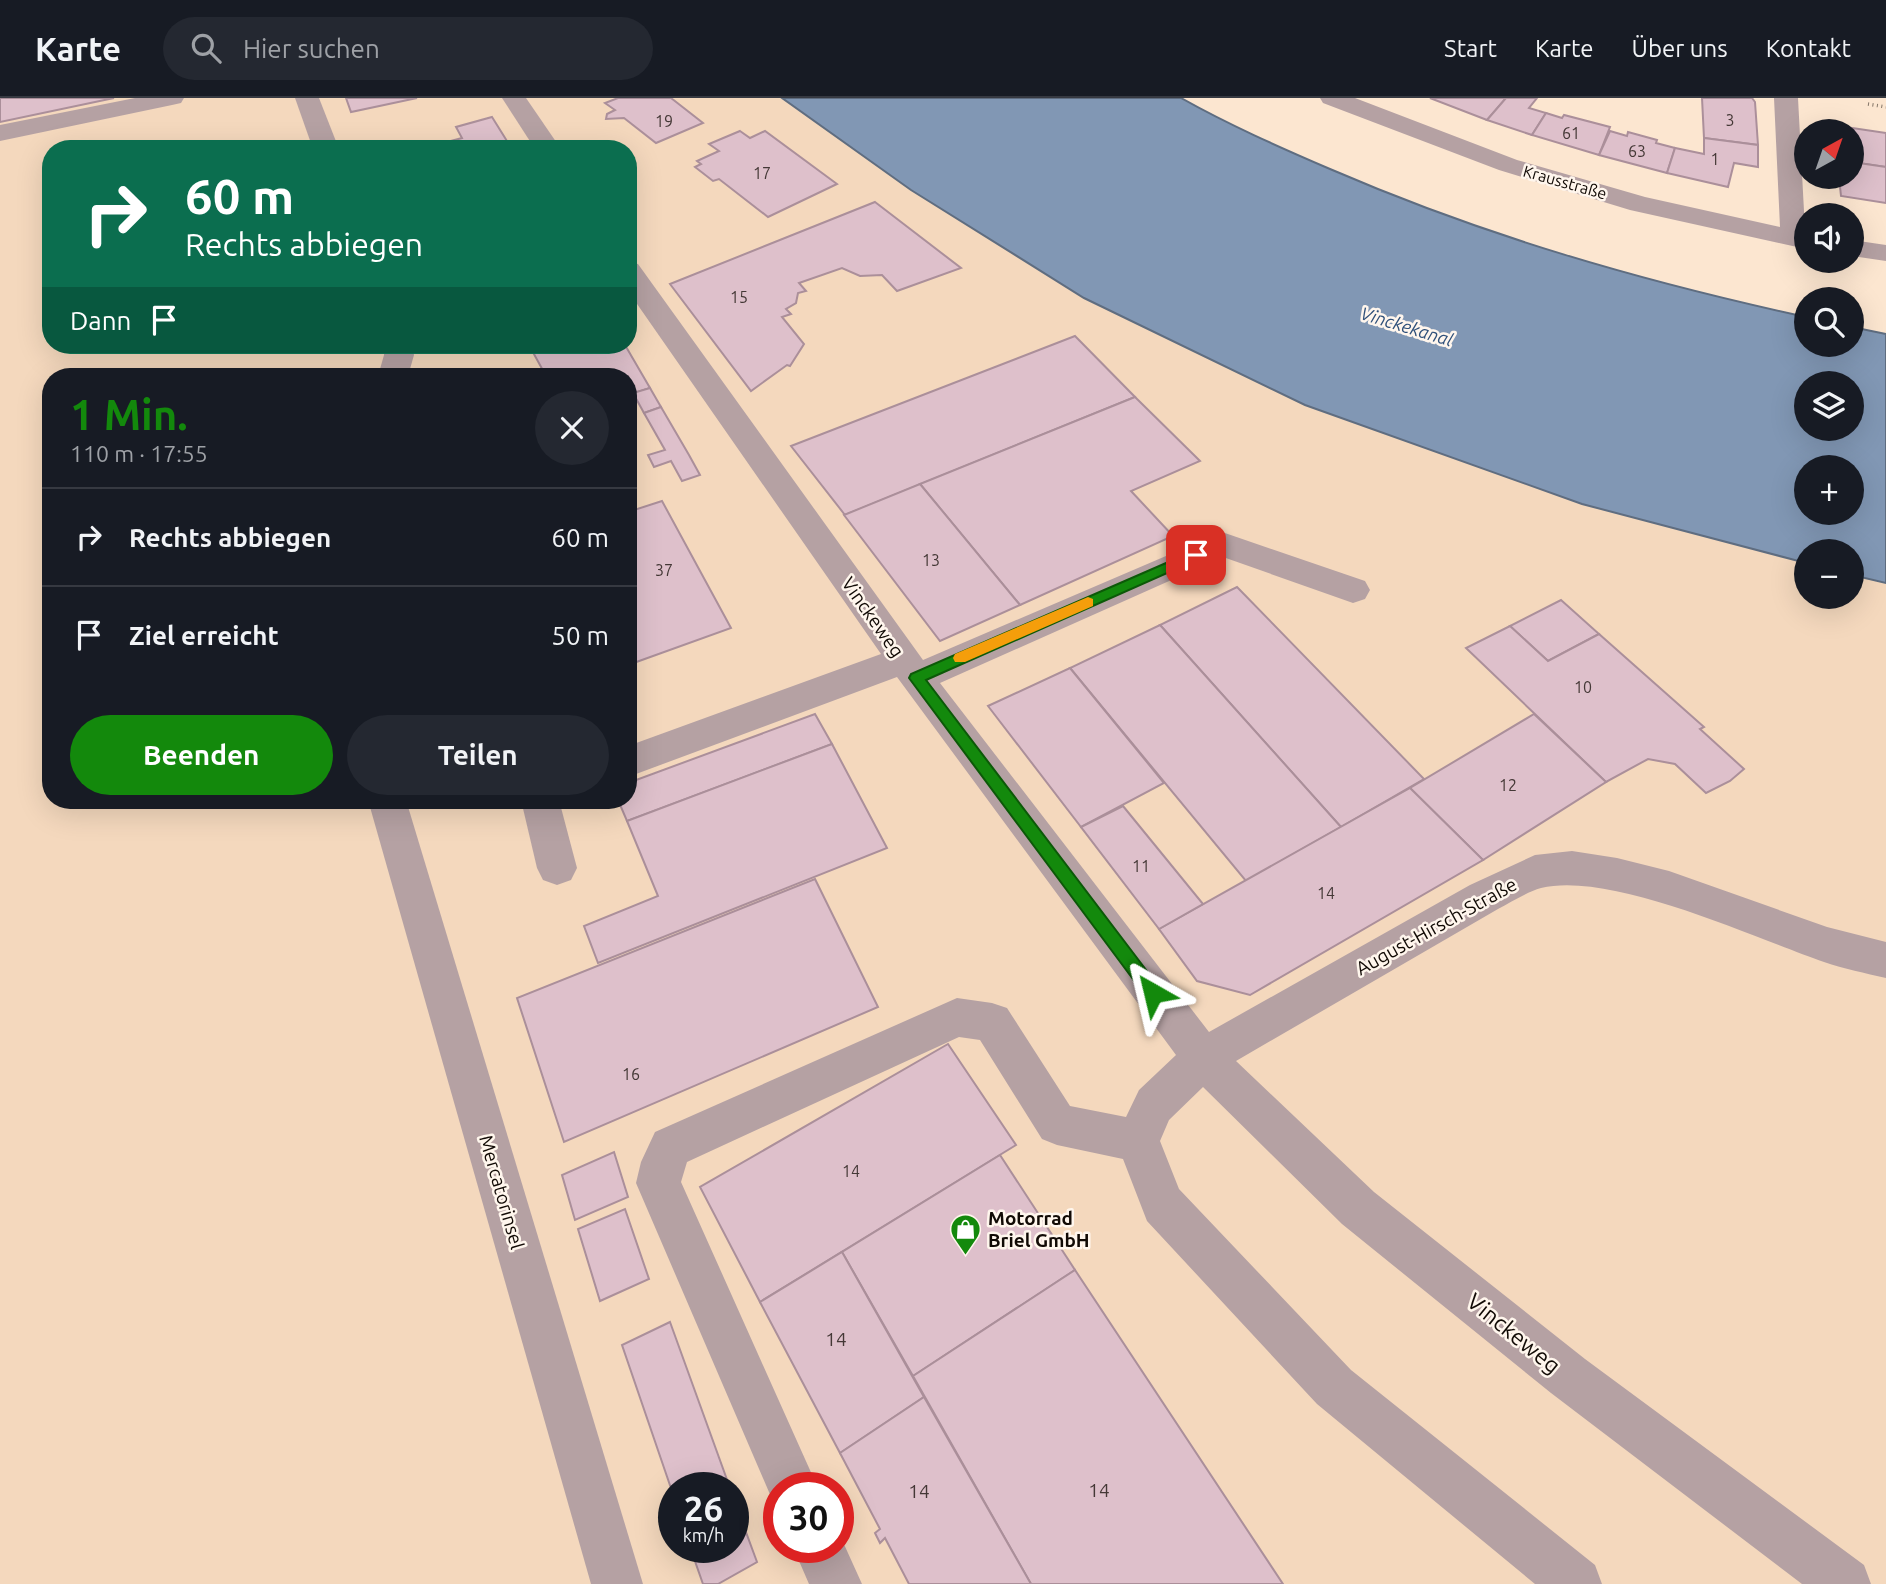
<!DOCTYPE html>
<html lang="de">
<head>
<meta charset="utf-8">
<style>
	body { margin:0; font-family:Ubuntu,sans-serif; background:#242831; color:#f1f3f6; height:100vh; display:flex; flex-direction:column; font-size:26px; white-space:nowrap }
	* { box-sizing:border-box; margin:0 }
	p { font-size:23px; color:#9ea1a6 }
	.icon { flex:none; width:38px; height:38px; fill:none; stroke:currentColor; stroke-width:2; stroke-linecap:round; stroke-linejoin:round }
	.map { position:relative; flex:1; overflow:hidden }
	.sheet { position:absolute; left:42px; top:270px; width:595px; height:441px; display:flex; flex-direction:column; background:#171b24; border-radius:28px; box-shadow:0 7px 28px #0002 }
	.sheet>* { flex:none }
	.guide { position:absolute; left:42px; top:42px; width:595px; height:214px; border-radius:28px; box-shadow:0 7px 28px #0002; background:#0b6e4f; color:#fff; overflow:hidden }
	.needle { width:46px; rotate:40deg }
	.fabs { position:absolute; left:1794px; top:21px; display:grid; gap:14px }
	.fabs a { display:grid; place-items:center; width:70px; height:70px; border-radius:50%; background:#171b24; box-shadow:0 7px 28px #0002; font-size:35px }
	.speed { position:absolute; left:658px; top:1374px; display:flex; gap:14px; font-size:35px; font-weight:700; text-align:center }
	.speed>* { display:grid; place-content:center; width:91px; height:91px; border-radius:50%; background:#171b24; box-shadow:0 7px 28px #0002; line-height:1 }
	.speed small { font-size:18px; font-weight:400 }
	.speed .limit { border:10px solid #d22; background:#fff; color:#111 }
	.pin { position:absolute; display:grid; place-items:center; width:60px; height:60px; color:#fff; margin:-30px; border-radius:14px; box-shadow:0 4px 10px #0006 }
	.me { position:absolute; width:77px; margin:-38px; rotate:323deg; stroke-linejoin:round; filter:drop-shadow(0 0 5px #0008) }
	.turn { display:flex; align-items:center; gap:24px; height:147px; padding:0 28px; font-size:32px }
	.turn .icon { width:91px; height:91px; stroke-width:2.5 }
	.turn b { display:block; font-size:49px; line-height:60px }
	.then { display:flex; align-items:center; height:66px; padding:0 28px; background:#0003; gap:14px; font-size:26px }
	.round { display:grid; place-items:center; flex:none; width:74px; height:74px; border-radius:37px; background:#242831 }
	.headline { display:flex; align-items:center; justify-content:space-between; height:119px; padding:0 28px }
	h1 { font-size:42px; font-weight:700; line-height:52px; color:#13890c }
	.primary-button { display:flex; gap:14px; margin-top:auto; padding:14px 28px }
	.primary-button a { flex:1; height:80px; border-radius:42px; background:#13890c; color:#fff; font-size:28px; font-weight:700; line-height:80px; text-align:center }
	.primary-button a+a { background:#242831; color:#f1f3f6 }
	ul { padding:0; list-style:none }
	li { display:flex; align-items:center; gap:21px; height:98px; padding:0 28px; border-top:2px solid #363941 }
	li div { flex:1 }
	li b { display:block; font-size:26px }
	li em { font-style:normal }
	header { display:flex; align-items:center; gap:42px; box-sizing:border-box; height:98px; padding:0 35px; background:#171b24; border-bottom:2px solid #363941 }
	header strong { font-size:33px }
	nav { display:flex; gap:38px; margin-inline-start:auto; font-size:24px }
	.search { width:490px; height:63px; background:#242831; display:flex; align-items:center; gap:18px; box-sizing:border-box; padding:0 24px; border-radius:38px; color:#9ea1a6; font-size:26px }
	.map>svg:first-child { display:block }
	.built { fill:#f4d8bd; fill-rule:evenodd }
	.water { fill:#8197b4; stroke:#5f6d80; stroke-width:2; fill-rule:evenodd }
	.building { fill:#dec0cb; stroke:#ab8f9a; stroke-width:2 }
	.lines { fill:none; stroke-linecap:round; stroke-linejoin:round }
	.path { stroke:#847668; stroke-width:3.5; stroke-dasharray:1 3.5; stroke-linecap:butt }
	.minor { fill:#b5a1a3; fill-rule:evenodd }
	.route { fill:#13890c; stroke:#0c5908; stroke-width:2 }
	.slow { fill:#f59e0b }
	.labels { text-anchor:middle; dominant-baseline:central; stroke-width:5; stroke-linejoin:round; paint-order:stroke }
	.number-label { font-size:16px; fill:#443836 }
	.far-street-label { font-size:16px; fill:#110a05; stroke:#fff6ed }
	.far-water-label { font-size:18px; font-style:italic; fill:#2f507a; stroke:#fff6ed }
	.street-label { font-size:19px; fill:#110a05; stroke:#fff6ed }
	.poi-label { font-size:19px; font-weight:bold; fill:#110a05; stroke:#fff6ed; text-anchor:start }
	.near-number-label { font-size:19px; fill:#443836 }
	.near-street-label { font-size:23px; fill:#110a05; stroke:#fff6ed }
</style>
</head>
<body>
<header>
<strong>Karte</strong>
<div class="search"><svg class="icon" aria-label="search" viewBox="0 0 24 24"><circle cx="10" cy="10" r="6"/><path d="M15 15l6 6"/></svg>Hier suchen</div>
<nav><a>Start</a><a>Karte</a><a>Über uns</a><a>Kontakt</a></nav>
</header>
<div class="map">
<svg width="1886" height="1486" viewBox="0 0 1886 1486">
	<rect width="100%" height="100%" fill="#fce6d0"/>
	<path class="built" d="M0 0H782L911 92 1084 200 1305 307 1582 406 1806 465V499H1852V477L1886 485V1486H0ZM51 51H628V247H51ZM51 278H628V702H51ZM674 1390H733V1449H674ZM779 1390H838V1449H779Z"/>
	<path class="water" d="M782 0H1181C1229 27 1279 49 1330 71 1485 138 1641 183 1806 219V247H1852V229L1886 236V485L1852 477V453H1806V465L1582 406 1305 307 1084 200 911 92ZM1806 285H1852V331H1806ZM1852 369V415H1806V369Z"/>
	<g class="building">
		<path d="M0 0H114L0 24Z"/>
		<path d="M346 0H417L351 14Z"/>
		<path d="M618 0H671L703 25 656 45 624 20 606 21 607 16 615 12 605 5Z"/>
		<path d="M1430 0H1506L1487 22Z"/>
		<path d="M1506 0H1537L1529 10 1546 15 1532 37 1487 22Z"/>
		<path d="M1702 0H1752L1755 4 1758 47 1704 40Z"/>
		<path d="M1546 15 1562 20 1564 17 1610 29 1599 57 1532 37Z"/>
		<path d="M492 19 512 51 428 49 462 40 456 29Z"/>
		<path d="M1832 27 1886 35V69L1852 64V33H1833Z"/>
		<path d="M740 33 750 40 765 33 837 86 768 119 719 81 713 83 695 69 701 66 697 63 719 53 709 46Z"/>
		<path d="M1610 33 1627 38 1628 34 1657 42 1656 45 1675 50 1667 75 1599 57Z"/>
		<path d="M1704 40 1758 47V69L1734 65 1728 89 1667 75 1675 50 1704 56Z"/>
		<path d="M1852 64 1886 69V105L1841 98 1839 79H1852Z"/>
		<path d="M875 104 961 170 897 193 882 177 860 178 842 170 799 185 806 193 798 195 796 205 786 211 791 216 782 219 804 246 790 268 787 267 751 293 670 186Z"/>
		<path d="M1075 238 1135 299 845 417 791 348Z"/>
		<path d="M529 247H625L650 290 628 297V278H546Z"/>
		<path d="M650 290 661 309 644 315 633 295Z"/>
		<path d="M1135 299 1200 363 1131 393 1173 438 1020 507 920 386Z"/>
		<path d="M661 309 689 357 700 377 682 383 671 363 654 369 648 357 665 352 644 315Z"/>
		<path d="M920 386 1020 507 940 543 844 417Z"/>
		<path d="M662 403 731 530 628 567V414Z"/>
		<path d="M1237 489 1424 681 1341 729 1160 527Z"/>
		<path d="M1561 502 1599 536 1548 563 1510 528Z"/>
		<path d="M1160 527 1341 729 1246 783 1070 570Z"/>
		<path d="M1510 528 1548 563 1599 536 1704 629 1700 631 1744 671 1730 683 1706 695 1675 666 1648 661 1606 684 1466 550Z"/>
		<path d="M1070 570 1164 685 1081 729 988 608Z"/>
		<path d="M815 616 832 646 627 723 618 702H628V685Z"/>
		<path d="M1534 616 1606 684 1483 762 1410 690Z"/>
		<path d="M832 646 887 750 598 865 584 828 658 798 627 723Z"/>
		<path d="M1410 690 1483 762 1250 897 1197 883 1159 831Z"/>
		<path d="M1123 708 1203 806 1159 831 1081 729Z"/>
		<path d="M815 781 878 909 564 1044 517 900Z"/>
		<path d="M948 946 1016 1047 760 1204 700 1089Z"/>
		<path d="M614 1054 628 1099 575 1122 562 1077Z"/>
		<path d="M1000 1057 1075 1172 913 1278 842 1154Z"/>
		<path d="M625 1111 649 1181 600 1203 578 1131Z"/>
		<path d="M842 1154 924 1299 840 1355 760 1204Z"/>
		<path d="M1075 1172 1283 1486H1031L913 1278Z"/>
		<path d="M670 1224 730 1390H674V1399L622 1247Z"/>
		<path d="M924 1299 1031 1486H909L885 1440 880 1445 875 1435 880 1431 840 1355Z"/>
		<path d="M733 1399 757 1464 718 1486H703L690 1449H733Z"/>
	</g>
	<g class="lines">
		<path class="path" d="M1868 6 1886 9"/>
		<g class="minor">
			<path d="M135 0H184L181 5 172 7 0 43V27Z"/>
			<path d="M295 0H319L339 51H313Z"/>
			<path d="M502 0H526L561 51H535Z"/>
			<path d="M1320 0H1355L1517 62 1645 99 1780 129 1774 0H1798L1806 151 1630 112 1499 72 1323 5Z"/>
			<path d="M1852 142 1886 147V163L1852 158Z"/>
			<path d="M628 164 638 166 923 562 1222 434 1365 483 1370 492 1365 501 1353 505 1223 459 940 585 1209 934 1470 787 1535 757 1572 753 1617 760 1669 773 1827 829 1886 844V880C1865 875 1844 871 1824 864 1754 840 1612 773 1541 790 1527 794 1511 804 1498 811L1236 963 1374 1094 1585 1261 1864 1467 1871 1486H1802L1551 1295 1342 1126 1203 989 1169 1022 1160 1043 1179 1091 1351 1272 1595 1467 1602 1486H1535L1317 1306 1147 1123 1123 1061 1057 1047 1042 1041 980 942 959 939 687 1064 681 1084 818 1390H779V1409L775 1408 636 1085 641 1064 655 1034 957 900 992 905 1007 910 1070 1008 1126 1019 1139 992 1176 957 897 579 628 679V648L881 556 628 193Z"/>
			<path d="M384 247H412L414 257 408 278H378L384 257Z"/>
			<path d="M368 702H406L643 1486H591Z"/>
			<path d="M521 702H559L577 770 571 782 557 787 543 782 537 770Z"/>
			<path d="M838 1433 862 1486H809L793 1449H838Z"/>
		</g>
	</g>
	<path class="route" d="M1196 452 1203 457 1201 460 926 582 1159 889 1162 895 1159 900 1153 902 1147 900 909 580 911 576Z"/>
	<path class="slow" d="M1088 499 1093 501V508L965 564H955L953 560 955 556Z"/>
	<defs>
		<symbol id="shop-pin" viewBox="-11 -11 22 30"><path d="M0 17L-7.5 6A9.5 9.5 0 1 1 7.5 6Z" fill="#13890c" stroke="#fff6ed"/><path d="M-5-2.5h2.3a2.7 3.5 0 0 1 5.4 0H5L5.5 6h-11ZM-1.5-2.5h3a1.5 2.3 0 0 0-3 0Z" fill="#fff"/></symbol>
	</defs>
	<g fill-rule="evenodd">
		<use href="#shop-pin" x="948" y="1114" width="35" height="47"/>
	</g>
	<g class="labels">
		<g class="number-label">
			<text x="1730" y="22">3</text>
			<text x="664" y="23">19</text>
			<text x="1571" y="35">61</text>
			<text x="1637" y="53">63</text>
			<text x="1715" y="61">1</text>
			<text x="762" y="75">17</text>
			<text x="739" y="199">15</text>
			<text x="931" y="462">13</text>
			<text x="664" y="472">37</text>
			<text x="1583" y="589">10</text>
			<text x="1508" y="687">12</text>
			<text x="1141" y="768">11</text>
			<text x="1326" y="795">14</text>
			<text x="631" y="976">16</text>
			<text x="851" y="1073">14</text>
		</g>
		<g class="far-street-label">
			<text transform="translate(1565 84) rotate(16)">Krausstraße</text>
		</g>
		<g class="far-water-label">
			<text transform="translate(1407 228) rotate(17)">Vinckekanal</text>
		</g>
		<g class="street-label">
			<text transform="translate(873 519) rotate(55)">Vinckeweg</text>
			<text transform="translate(1436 828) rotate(-29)">August-Hirsch-Straße</text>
			<text transform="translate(502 1094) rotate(74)">Mercatorinsel</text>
		</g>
		<g class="poi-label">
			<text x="988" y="1120">Motorrad<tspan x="988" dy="22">Briel GmbH</tspan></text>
		</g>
		<g class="near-number-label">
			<text x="836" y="1241">14</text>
			<text x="1099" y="1392">14</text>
			<text x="919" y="1393">14</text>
		</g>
		<g class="near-street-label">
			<text transform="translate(1514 1235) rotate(39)">Vinckeweg</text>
		</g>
	</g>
</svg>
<div class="fabs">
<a><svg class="needle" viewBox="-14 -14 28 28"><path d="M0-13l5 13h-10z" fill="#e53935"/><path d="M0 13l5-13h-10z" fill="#9ea1a6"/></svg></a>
<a><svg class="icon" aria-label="sound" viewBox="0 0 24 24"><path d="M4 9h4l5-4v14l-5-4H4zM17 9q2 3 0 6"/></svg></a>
<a><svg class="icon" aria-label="search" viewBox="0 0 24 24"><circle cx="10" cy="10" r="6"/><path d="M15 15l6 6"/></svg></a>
<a><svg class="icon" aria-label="layers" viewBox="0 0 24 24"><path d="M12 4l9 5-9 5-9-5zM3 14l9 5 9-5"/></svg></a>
<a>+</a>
<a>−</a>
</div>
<div class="speed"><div>26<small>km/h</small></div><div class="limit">30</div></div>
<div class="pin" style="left:1196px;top:457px;background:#d93025"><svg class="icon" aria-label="arrive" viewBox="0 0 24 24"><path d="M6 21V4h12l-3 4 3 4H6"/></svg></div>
<svg class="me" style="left:1153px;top:895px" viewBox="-20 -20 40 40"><path d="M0-17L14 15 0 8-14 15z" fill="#13890c" stroke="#fff" stroke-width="4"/></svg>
<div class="guide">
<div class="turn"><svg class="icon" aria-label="right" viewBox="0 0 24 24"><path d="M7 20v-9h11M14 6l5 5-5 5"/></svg><div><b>60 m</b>Rechts abbiegen</div></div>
<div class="then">Dann<svg class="icon" aria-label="arrive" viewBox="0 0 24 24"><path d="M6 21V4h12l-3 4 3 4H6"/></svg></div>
</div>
<section class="sheet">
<div class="headline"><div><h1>1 Min.</h1><p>110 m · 17:55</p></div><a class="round"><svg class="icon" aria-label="close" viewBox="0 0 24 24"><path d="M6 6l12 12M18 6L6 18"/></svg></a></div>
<ul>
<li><svg class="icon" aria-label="right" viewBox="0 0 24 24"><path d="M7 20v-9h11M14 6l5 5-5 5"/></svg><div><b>Rechts abbiegen</b></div><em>60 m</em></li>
<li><svg class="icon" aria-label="arrive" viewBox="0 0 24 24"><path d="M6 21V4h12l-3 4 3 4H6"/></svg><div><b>Ziel erreicht</b></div><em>50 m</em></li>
</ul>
<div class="primary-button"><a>Beenden</a><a>Teilen</a></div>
</section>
</div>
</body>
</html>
